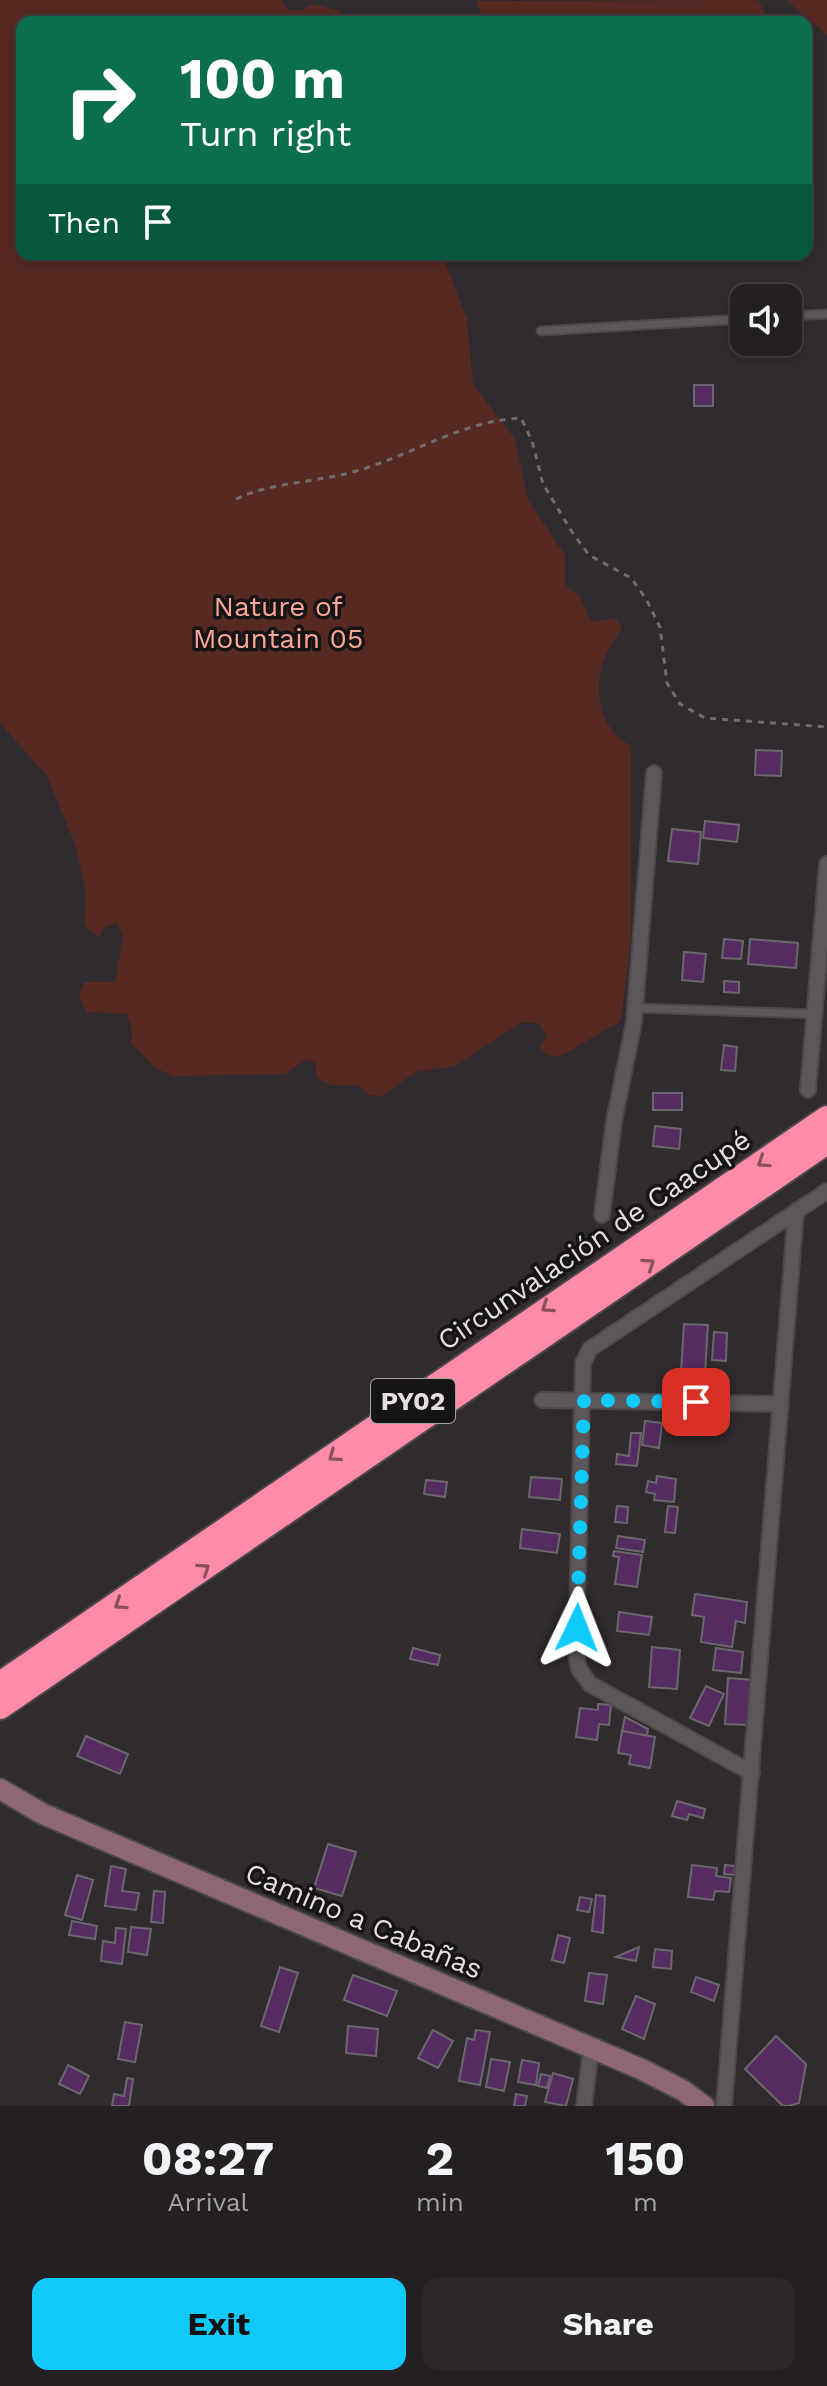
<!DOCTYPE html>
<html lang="en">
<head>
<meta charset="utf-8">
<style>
	body { margin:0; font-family:"Work Sans",sans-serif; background:#2c282a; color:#f1f3f6; height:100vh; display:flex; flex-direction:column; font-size:30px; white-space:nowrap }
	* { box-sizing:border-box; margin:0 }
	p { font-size:26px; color:#a3a3a5 }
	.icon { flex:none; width:44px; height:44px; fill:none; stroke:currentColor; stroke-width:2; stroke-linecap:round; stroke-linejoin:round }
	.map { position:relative; height:2106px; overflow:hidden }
	.drawer { display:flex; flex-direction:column; background:#242022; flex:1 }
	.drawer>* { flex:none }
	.banner { position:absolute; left:16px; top:16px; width:796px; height:244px; border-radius:16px; box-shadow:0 4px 12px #0003,0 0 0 2px #413e40; background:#0b6e4f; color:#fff; overflow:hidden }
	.fabs { position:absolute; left:730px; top:284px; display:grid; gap:16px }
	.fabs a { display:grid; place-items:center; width:72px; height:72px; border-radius:16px; background:#242022; box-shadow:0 4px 12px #0003,0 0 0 2px #413e40; font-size:40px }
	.pin { position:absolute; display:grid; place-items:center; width:68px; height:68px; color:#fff; margin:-34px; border-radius:16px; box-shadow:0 4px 12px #0006 }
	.me { position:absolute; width:88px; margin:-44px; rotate:2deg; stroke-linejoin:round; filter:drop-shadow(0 0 6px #0008) }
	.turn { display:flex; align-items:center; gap:28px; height:168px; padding:0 32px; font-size:36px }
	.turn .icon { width:104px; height:104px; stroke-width:2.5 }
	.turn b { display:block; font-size:56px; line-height:68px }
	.then { display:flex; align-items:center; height:76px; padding:0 32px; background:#0003; gap:16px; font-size:30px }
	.eta { display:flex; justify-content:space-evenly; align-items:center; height:136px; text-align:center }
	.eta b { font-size:48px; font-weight:700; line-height:56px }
	.button { display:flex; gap:16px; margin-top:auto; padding:16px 32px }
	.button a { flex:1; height:92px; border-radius:16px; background:#10cafa; color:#111; font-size:32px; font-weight:700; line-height:92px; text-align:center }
	.button a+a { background:#2c282a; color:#f1f3f6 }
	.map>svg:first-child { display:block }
	.green { fill:#562923 }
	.building { fill:#552c61; stroke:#6b686d; stroke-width:2 }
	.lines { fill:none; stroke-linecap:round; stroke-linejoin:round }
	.lane-casing { stroke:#4d484b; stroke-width:11 }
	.street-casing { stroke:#4d484b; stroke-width:18 }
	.secondary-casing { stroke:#4d484b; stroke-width:24 }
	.highway-casing { stroke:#4d484b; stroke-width:28 }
	.path { stroke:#716c6f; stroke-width:3; stroke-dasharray:6 6; stroke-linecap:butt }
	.lane { stroke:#5d575b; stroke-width:7 }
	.street { stroke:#5d575b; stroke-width:14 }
	.secondary { stroke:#8d6772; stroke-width:20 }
	.highway { stroke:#fe8ba8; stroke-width:24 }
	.oneway { stroke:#8a505e }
	.route { stroke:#10cafa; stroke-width:14; stroke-dasharray:0 25.2 }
	.labels { text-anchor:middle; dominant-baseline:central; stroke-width:7; stroke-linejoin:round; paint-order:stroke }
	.shield { fill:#161415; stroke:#a6a2a4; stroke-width:2 }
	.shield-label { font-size:26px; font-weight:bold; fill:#e3dfe1 }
	.park-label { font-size:28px; fill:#faa598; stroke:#161415 }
	.street-label { font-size:28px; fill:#e3dfe1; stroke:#161415 }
</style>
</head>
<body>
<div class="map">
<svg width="827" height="2106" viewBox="0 0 827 2106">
	<rect width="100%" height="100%" fill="#302b2e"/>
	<g class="green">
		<path d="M0 0H281L288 9 299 11 313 4 340 11 343 22H22V254H442L467 319 473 384 515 439 528 500 565 555V584L579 596 592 622 615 618 622 627C616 639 604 654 601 668 595 701 602 729 631 746V939L621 1021 561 1056 547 1055 540 1047 547 1036 539 1023 522 1022 455 1066 416 1072 382 1096 369 1095 359 1086 330 1085 317 1078 315 1062 305 1060 285 1074 173 1076 155 1068 131 1043 132 1030 127 1014 86 1012 79 996 84 982H115L123 936 116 923 105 927 99 937 84 925 86 892 75 844 47 776 0 723Z"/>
		<path d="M758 0 765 13 759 22H484L476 1Z"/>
		<path d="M787 0H827V35L788 2Z"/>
	</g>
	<g class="building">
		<rect x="694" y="385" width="19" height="21"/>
		<path d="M756 750 782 751 781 776 755 775Z"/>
		<path d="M705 821 739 825 737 842 703 838Z"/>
		<path d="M672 829 701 832 698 864 668 861Z"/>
		<path d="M724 939 743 941 741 959 722 958Z"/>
		<path d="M750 939 798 943 796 968 748 964Z"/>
		<path d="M684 952 706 954 703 982 682 980Z"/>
		<path d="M724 981 739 982V993L724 992Z"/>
		<path d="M724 1045 737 1047 735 1071 721 1070Z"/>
		<rect x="653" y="1093" width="29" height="17"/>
		<path d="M655 1126 681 1129 679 1149 653 1146Z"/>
		<path d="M684 1324 708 1325 705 1374 681 1372Z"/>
		<path d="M714 1332 727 1333 726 1361 712 1360Z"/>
		<path d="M645 1421 662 1423 659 1448 642 1445Z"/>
		<path d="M631 1433H641L637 1466 616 1464 617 1454 629 1456Z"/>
		<path d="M657 1476 676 1479 674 1502 654 1500 655 1494 646 1492 648 1481 656 1483Z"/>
		<path d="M531 1477 562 1479 560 1500 529 1497Z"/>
		<path d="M426 1480 447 1482 445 1497 424 1494Z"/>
		<path d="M617 1506 628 1507 627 1523 615 1522Z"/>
		<path d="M668 1506 678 1507 675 1533 665 1532Z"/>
		<path d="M522 1529 560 1534 557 1553 520 1548Z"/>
		<path d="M618 1536 645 1540 643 1552 616 1548Z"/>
		<path d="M614 1551 642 1555 637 1587 615 1584 619 1557 613 1556Z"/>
		<path d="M695 1594 747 1602 745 1623 736 1621 732 1647 701 1642 704 1617 692 1615Z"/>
		<path d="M619 1612 652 1617 649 1635 617 1631Z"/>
		<path d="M652 1647 680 1650 677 1689 649 1687Z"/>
		<path d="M413 1648 440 1655 438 1665 410 1659Z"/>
		<path d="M716 1648 743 1652 741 1673 713 1670Z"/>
		<path d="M728 1678 754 1680 751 1725 725 1724Z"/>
		<path d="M706 1686 724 1694 709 1726 690 1718Z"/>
		<path d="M598 1704 611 1705 609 1725 599 1724 597 1740 576 1737 580 1708 598 1710Z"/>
		<path d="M625 1717 648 1729 647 1736 622 1731Z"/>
		<path d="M622 1731 655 1737 650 1768 629 1764 631 1755 618 1753Z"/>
		<path d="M86 1736 128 1754 120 1774 77 1756Z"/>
		<path d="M677 1801 705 1809 703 1818 689 1814 687 1820 672 1816Z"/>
		<path d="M328 1844 356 1852 342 1896 314 1888Z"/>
		<path d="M692 1865 717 1868 716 1876 731 1878 729 1892 715 1891 713 1900 688 1897Z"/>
		<path d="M725 1865 735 1866 734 1875 724 1874Z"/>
		<path d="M111 1866 126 1869 122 1891 139 1893 136 1910 105 1906Z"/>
		<path d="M77 1875 93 1880 82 1920 65 1915Z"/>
		<path d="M154 1891 165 1892 163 1923 151 1922Z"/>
		<path d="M596 1895 605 1896 603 1933 592 1931Z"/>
		<path d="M580 1897 592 1899 589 1912 577 1910Z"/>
		<path d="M72 1921 97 1926 95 1939 69 1935Z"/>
		<path d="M131 1927 151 1929 147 1955 128 1952Z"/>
		<path d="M116 1928 126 1929 122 1964 101 1961 103 1941 115 1943Z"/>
		<path d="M558 1935 570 1938 564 1963 552 1960Z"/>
		<path d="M639 1947 636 1961 616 1957Z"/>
		<path d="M655 1949 672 1951 671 1969 653 1967Z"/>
		<path d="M280 1967 298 1973 279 2032 261 2026Z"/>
		<path d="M589 1973 607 1975 603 2004 585 2001Z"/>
		<path d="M353 1975 397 1991 387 2016 344 2000Z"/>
		<path d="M696 1977 719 1985 714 2001 691 1992Z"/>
		<path d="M636 1996 655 2004 644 2039 622 2029Z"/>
		<path d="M125 2022 142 2025 135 2062 118 2059Z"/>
		<path d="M348 2026 378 2029 376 2056 346 2053Z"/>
		<path d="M433 2030 453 2041 438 2068 418 2058Z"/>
		<path d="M476 2030 490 2032 480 2085 459 2081 467 2038 474 2040Z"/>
		<path d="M776 2036 806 2064 799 2103 789 2106H783L745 2069Z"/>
		<path d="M491 2059 510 2062 504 2091 486 2087Z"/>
		<path d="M522 2060 539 2063 536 2085 518 2082Z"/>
		<path d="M68 2065 89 2076 80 2094 59 2084Z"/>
		<path d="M553 2073 573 2079 566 2106 545 2102Z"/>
		<path d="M541 2074 550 2076 547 2088 538 2086Z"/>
		<path d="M127 2078 133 2079 129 2106H112L114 2094 124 2096Z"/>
		<path d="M516 2094 527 2096 525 2106H514Z"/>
	</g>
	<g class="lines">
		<defs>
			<g id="lane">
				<path d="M788 316 827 314"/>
				<path d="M541 331 744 319"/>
				<path d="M635 1008 816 1014"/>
			</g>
			<g id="street">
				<path d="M808 1090 827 864"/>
				<path d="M602 1215 614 1121 634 1022 654 773"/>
				<path d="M542 1400 781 1404"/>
				<path d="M752 1773 590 1684 579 1669 576 1656 583 1363 590 1349 827 1191"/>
				<path d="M584 2106 591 2049"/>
				<path d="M724 2106 796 1211"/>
			</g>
			<path id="secondary" d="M0 1789 43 1814 641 2069 684 2091 704 2106"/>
			<g id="highway">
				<path d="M0 1684 827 1118"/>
				<path d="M0 1707 827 1142"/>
			</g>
		</defs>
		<use href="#lane" class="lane-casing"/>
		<use href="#street" class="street-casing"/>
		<use href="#secondary" class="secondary-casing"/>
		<use href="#highway" class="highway-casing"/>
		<path class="path" d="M236 499C275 481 316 483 356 471 413 455 461 421 521 418L532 441 543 484 572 532 589 555 631 578 646 599 660 627 667 683 680 704 705 718 827 727"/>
		<use href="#lane" class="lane"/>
		<use href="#street" class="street"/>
		<use href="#secondary" class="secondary"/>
		<use href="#highway" class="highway"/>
	</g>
	<defs><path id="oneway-chevron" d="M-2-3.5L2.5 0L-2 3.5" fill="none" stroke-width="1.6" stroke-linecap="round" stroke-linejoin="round" transform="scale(2)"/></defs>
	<g class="oneway">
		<use href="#oneway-chevron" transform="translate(763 1162) rotate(146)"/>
		<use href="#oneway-chevron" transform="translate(649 1264) rotate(-34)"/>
		<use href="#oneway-chevron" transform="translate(547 1307) rotate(146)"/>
		<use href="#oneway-chevron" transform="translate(334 1456) rotate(145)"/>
		<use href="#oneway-chevron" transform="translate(204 1569) rotate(-34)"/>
		<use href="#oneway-chevron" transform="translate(120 1604) rotate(146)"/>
	</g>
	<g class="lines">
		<path class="route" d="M577 1628 584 1400 696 1402"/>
	</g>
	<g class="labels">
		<rect class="shield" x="371" y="1379" width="84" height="44" rx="6"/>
		<g class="shield-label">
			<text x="413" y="1401">PY02</text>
		</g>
		<g class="park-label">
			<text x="278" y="606">Nature of<tspan x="278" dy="32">Mountain 05</tspan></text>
		</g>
		<g class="street-label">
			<text transform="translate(594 1240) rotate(-34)">Circunvalación de Caacupé</text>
			<text transform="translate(364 1921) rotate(23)">Camino a Cabañas</text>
		</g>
	</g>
</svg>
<div class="fabs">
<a><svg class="icon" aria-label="sound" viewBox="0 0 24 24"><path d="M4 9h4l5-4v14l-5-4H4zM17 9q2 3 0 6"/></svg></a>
</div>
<div class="pin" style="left:696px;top:1402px;background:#d93025"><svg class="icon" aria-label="arrive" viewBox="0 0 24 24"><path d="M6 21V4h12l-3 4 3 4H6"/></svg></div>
<svg class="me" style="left:577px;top:1628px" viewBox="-20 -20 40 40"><path d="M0-17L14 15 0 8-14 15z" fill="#10cafa" stroke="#fff" stroke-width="4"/></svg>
<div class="banner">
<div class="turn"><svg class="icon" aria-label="right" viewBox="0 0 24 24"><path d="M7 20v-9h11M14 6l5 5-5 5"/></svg><div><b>100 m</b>Turn right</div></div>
<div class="then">Then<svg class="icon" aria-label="arrive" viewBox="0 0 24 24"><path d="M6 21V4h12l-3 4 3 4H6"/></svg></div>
</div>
</div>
<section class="drawer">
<div class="eta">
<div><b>08:27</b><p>Arrival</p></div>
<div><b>2</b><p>min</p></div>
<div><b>150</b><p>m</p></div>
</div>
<div class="button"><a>Exit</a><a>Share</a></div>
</section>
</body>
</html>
